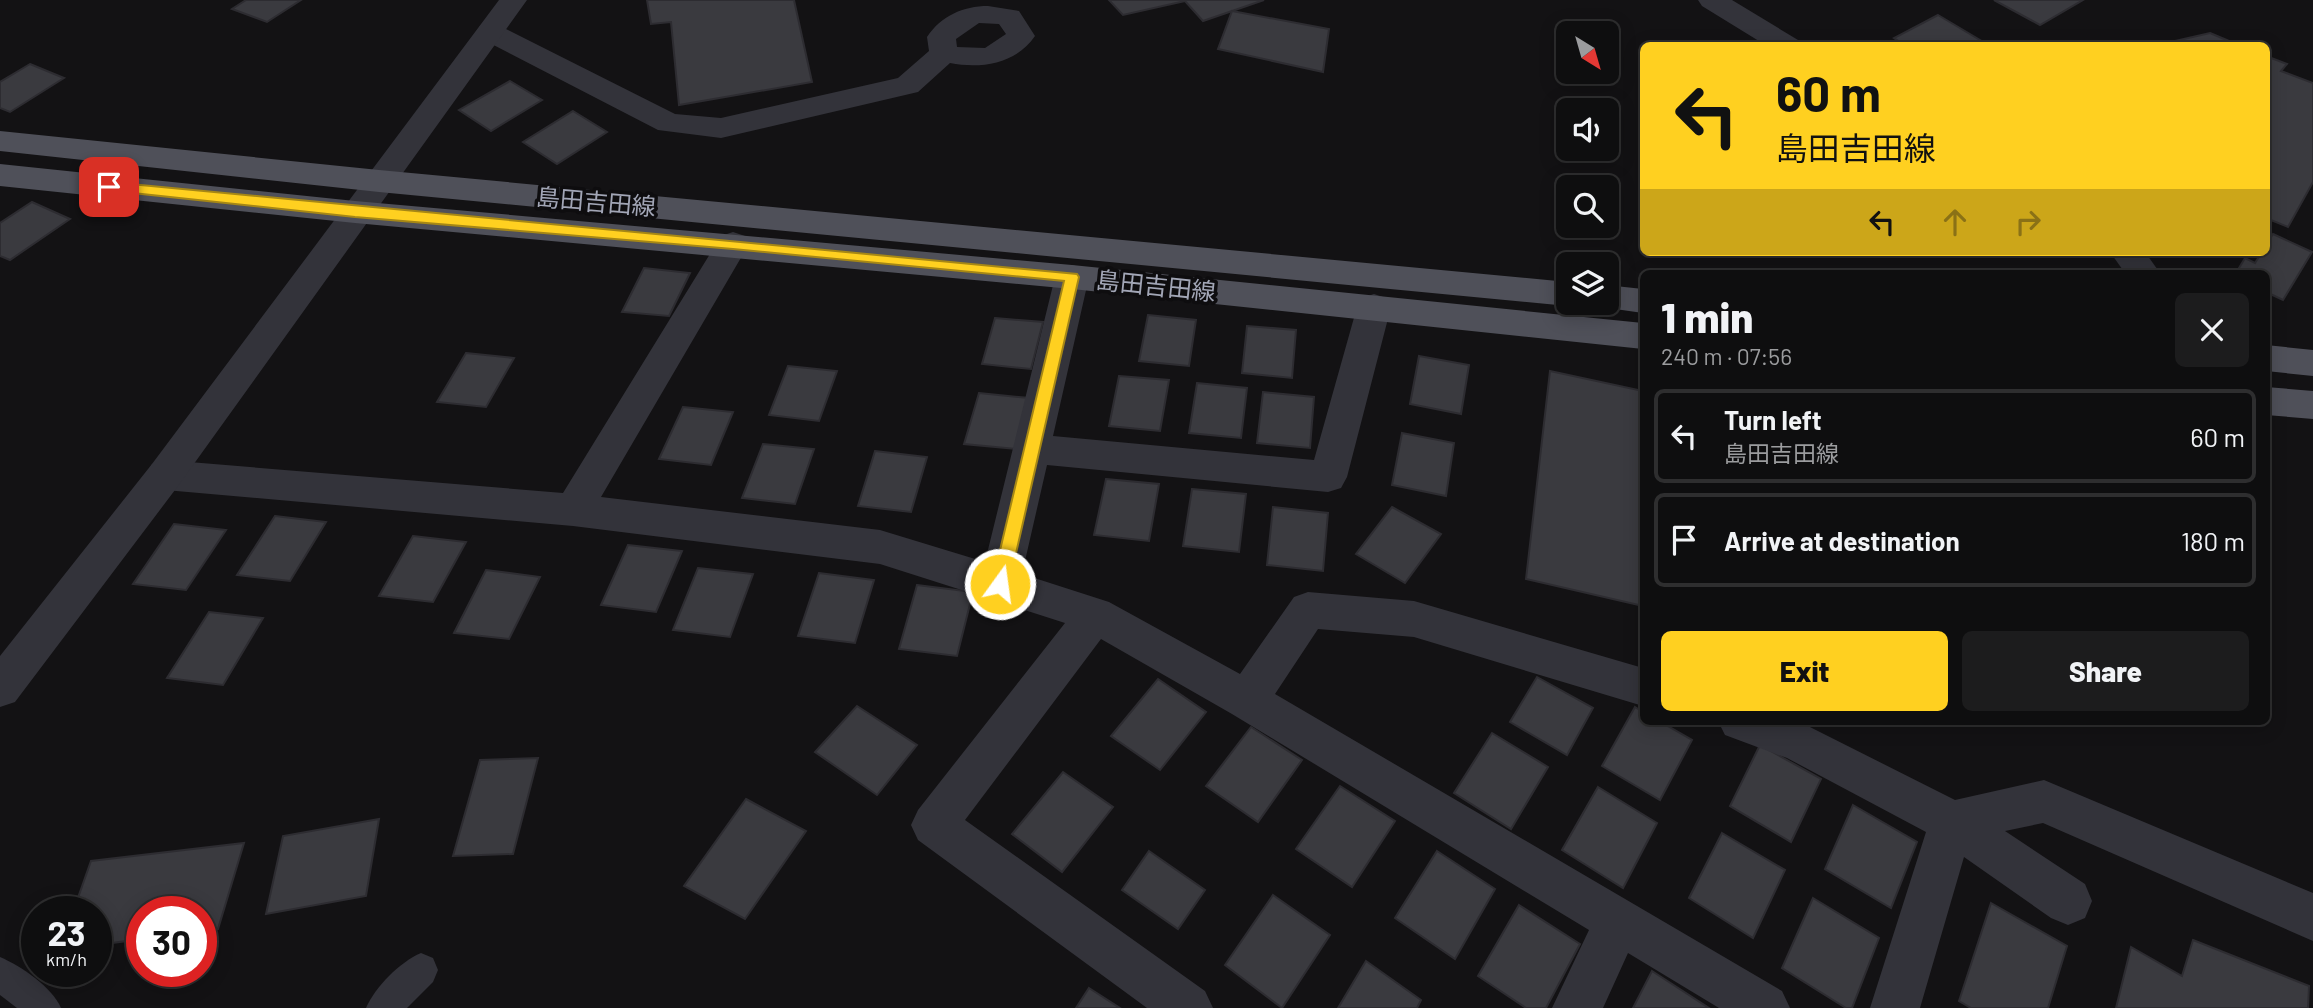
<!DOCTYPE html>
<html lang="en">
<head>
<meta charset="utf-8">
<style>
	body { margin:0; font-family:Barlow,"Noto Sans JP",sans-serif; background:#1c1c1d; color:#f1f3f6; height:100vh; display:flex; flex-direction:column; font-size:26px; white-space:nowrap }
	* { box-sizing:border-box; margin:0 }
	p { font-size:23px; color:#9b9c9e }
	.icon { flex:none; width:38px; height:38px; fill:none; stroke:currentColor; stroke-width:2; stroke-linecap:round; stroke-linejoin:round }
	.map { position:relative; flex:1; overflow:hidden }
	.sheet { position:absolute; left:1640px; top:270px; width:630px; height:455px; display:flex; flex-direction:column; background:#0e0e0f; border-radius:10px; box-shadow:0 4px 18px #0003,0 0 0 2px #2e2e2f }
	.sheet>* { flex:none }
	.top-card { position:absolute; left:1640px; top:42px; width:630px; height:214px; border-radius:10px; box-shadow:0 4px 18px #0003,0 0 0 2px #2e2e2f; background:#ffd020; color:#111; overflow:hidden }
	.needle { width:46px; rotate:143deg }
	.tools { position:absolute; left:1556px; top:21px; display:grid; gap:14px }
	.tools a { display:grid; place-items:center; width:63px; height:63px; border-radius:10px; background:#0e0e0f; box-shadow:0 4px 18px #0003,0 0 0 2px #2e2e2f; font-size:35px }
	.speed { position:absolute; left:21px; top:896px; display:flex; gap:14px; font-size:35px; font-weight:700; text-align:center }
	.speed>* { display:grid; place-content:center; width:91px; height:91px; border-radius:50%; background:#0e0e0f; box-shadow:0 4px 18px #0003,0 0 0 2px #2e2e2f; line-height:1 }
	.speed small { font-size:18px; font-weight:400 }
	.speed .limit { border:10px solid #d22; background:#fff; color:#111 }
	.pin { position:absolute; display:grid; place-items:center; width:60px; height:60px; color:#fff; margin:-30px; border-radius:14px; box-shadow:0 4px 10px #0006 }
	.me { position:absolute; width:77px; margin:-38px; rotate:14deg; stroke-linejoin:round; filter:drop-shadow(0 0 5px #0008) }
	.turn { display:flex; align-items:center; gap:24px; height:147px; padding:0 21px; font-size:32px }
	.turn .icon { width:91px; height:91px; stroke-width:2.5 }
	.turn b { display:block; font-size:49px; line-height:60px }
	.lanes { display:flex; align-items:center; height:66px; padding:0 21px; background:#0003; justify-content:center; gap:35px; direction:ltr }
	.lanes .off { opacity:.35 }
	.round { display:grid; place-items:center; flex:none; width:74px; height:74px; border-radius:10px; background:#1c1c1d }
	.headline { display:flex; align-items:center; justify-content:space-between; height:119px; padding:0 21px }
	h1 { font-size:42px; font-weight:800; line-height:52px }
	.cta { display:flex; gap:14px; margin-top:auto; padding:14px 21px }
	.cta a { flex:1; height:80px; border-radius:10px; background:#ffd020; color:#111; font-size:28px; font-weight:800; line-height:80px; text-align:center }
	.cta a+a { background:#1c1c1d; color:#f1f3f6 }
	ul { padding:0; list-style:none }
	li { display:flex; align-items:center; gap:21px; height:94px; margin:0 14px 10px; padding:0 7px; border:4px solid #2e2e2f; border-radius:10px }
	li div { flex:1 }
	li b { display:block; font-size:26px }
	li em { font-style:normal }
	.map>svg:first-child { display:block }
	.building { fill:#3a3a3f; stroke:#2d2c31; stroke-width:2 }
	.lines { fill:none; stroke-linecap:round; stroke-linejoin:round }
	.service { fill:#33333a; fill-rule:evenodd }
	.minor { fill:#33333a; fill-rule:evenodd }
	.tertiary { fill:#33333a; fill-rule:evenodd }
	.primary { fill:#4f5059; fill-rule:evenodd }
	.route { fill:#ffd020; stroke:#a68715; stroke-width:2 }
	.labels { text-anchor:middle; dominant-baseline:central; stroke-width:7; stroke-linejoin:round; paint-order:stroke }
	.street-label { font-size:24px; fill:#a2a6b6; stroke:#0e0d0f }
</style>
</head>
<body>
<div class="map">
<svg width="2313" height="1008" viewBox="0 0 2313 1008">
	<rect width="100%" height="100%" fill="#131214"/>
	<g class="building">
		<path d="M246 0H301L267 22 232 9Z"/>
		<path d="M647 0H794L812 82 679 105 671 22 651 24Z"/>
		<path d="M1109 0H1264L1203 21 1185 1 1123 15Z"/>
		<path d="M1994 0H2083L2040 25Z"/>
		<path d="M1232 11 1329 29 1323 72 1218 49Z"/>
		<path d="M1938 15 1990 46H1906L1894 38Z"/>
		<path d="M2210 33 2241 46H2153Z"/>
		<path d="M2266 56 2287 64 2281 71 2313 83V182L2288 227 2266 218Z"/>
		<path d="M30 64 64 78 10 112 0 108V82Z"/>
		<path d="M510 81 542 100 491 131 459 110Z"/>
		<path d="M573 111 607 132 557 164 523 142Z"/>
		<path d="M32 202 70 219 10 260 0 256V223Z"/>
		<path d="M2273 234 2312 252 2283 300 2266 292V273H2236L2245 258 2255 263 2262 252H2266V245Z"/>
		<path d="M644 268 690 273 669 316 622 312Z"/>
		<path d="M1148 315 1196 320 1189 366 1139 361Z"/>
		<path d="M995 318 1043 322 1031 369 982 364Z"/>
		<path d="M1247 326 1296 330 1292 378 1242 373Z"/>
		<path d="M466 353 514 358 486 407 437 402Z"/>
		<path d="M1419 356 1469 365 1461 414 1410 404Z"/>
		<path d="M788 366 837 371 819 421 769 415Z"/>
		<path d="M1550 371 1643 391V606L1526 579Z"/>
		<path d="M1119 376 1169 380 1160 431 1109 426Z"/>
		<path d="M1197 383 1247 388 1241 438 1189 433Z"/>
		<path d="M1263 392 1314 397 1310 448 1257 443Z"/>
		<path d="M979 393 1029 398 1016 449 964 444Z"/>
		<path d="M683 407 733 412 711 465 659 459Z"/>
		<path d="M1402 433 1454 443 1446 496 1392 485Z"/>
		<path d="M763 444 814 449 795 504 742 498Z"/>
		<path d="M875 451 927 457 911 512 858 506Z"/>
		<path d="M1106 479 1159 484 1149 541 1094 535Z"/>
		<path d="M1192 489 1246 494 1239 552 1183 546Z"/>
		<path d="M1273 507 1328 513 1323 571 1267 565Z"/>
		<path d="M1392 507 1441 534 1405 583 1356 554Z"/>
		<path d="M275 516 326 522 290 581 237 575Z"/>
		<path d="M174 524 226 530 186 590 133 584Z"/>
		<path d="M413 536 466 542 433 602 379 596Z"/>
		<path d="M628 545 682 551 656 612 601 605Z"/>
		<path d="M698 568 753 574 730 637 673 630Z"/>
		<path d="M486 570 540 577 509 639 454 633Z"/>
		<path d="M819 573 874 580 855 643 798 636Z"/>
		<path d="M917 585 973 592 957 656 899 649Z"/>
		<path d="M209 612 263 618 223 685 167 678Z"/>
		<path d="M1537 677 1593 708 1567 755 1510 722Z"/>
		<path d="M1158 679 1206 712 1160 770 1111 736Z"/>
		<path d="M857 706 917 745 877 795 815 752Z"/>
		<path d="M1635 707 1643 712V721H1659L1692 740 1660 800 1602 766Z"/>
		<path d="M1251 727 1302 760 1258 822 1206 786Z"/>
		<path d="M1492 733 1548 767 1511 829 1454 793Z"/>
		<path d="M1760 745 1821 779 1791 842 1730 806Z"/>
		<path d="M538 758 513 854 453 856 480 760Z"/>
		<path d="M1063 772 1113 807 1062 872 1012 834Z"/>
		<path d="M1340 786 1395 821 1352 887 1296 849Z"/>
		<path d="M1598 787 1657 823 1623 888 1562 850Z"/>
		<path d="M746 799 806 831 745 919 684 886Z"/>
		<path d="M1853 805 1917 842 1891 908 1825 869Z"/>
		<path d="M379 819 366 896 266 914 283 836Z"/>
		<path d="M1722 833 1785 870 1753 938 1689 898Z"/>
		<path d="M244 843 218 929 201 931V912H142V939L96 945V912H73L91 861Z"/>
		<path d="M1149 851 1205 890 1178 929 1122 890Z"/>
		<path d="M1437 851 1495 889 1455 959 1395 918Z"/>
		<path d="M1273 895 1330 935 1282 1008 1225 965Z"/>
		<path d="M1813 898 1879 938 1852 1008H1846L1782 968Z"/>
		<path d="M1991 903 2067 946 2048 1008H1971L1959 1001Z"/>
		<path d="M1519 905 1580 944 1546 1008H1526L1478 976Z"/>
		<path d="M2193 940 2309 986 2308 1008H2116L2131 947 2182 976Z"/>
		<path d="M1366 961 1421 1000 1417 1008H1338Z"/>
		<path d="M1652 971 1709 1008H1633Z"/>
		<path d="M1089 988 1120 1008H1076Z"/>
	</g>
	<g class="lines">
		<g class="service">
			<path d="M421 953 433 958 438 970 433 982 407 1008H366C375 987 400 962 421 953Z"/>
			<path d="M0 957C21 966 52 987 61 1008H17L0 995Z"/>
		</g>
		<g class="minor">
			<path d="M1698 0H1732L1798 40 1802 46H1767L1702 6Z"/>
			<path d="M988 6 1019 11 1035 36C1016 64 981 69 950 63L918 92 721 138 658 130 480 38 476 32 480 26 490 23 500 26 675 114 721 118 898 78 929 51 927 37C941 16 963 6 988 6ZM979 23 999 24 1006 34 985 48 957 47 956 39Z"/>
			<path d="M733 232 745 236 749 244 601 497 880 530 985 562 1055 277 1060 268 1072 265 1084 268 1089 277 1053 436 1314 460 1357 307 1362 298 1374 294 1386 298 1391 307 1347 477 1341 488 1328 492 1047 465 1022 574 1109 602 1240 674 1294 597 1308 592 1414 601 1643 668V706L1414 637 1318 629 1275 694 1782 991 1790 1008H1719L1628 953 1603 1008H1552L1589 930 1232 714 1101 639 965 820 1205 991 1213 1008H1147L918 840 911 825 918 810 1065 623 880 564 573 526 165 490 152 486 146 475 152 464 165 460 563 493 721 236Z"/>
			<path d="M2110 252H2145L2160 273H2125Z"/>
			<path d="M1718 721H1798L1955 800 2044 780 2313 893V941L2043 823 2005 831 2085 884 2092 901 2085 918 2068 925 2051 918 1964 857 1920 1008H1870L1926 832 1787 758 1725 735Z"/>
		</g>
		<path class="tertiary" d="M499 0H527L178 486 15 702 0 707V656L152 464Z"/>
		<g class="primary">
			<path d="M0 131 379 170 1568 282V303H1580L1568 306 379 192 0 151Z"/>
			<path d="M0 164 355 201 1072 265 1643 323V349L1072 289 355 223 0 186Z"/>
			<path d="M1606 285 1643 289V313L1594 306 1592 303H1606Z"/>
			<path d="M2266 345 2313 350V376L2266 371Z"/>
			<path d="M2266 387 2313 391V419L2266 415Z"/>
		</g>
	</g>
	<path class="route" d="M109 182 1077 274 1079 277 1009 584 1000 591 992 584 1064 281 733 249 355 217 105 190V183Z"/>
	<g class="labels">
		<g class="street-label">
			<text transform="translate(596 201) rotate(5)">島田吉田線</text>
			<text transform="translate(1156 285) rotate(6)">島田吉田線</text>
		</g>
	</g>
</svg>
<div class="tools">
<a><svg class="needle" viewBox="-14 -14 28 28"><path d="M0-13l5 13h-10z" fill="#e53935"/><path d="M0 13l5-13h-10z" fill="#9b9c9e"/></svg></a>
<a><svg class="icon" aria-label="sound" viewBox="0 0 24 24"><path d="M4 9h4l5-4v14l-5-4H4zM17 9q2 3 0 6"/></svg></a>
<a><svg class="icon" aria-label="search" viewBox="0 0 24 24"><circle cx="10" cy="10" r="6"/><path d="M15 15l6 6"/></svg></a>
<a><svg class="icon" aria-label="layers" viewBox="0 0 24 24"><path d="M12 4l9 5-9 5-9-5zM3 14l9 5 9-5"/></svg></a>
</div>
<div class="speed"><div>23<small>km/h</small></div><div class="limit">30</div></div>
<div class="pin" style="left:109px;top:187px;background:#d93025"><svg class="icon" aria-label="arrive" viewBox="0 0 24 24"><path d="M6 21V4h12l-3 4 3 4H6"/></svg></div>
<svg class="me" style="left:1000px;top:584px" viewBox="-20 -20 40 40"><circle r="17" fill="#ffd020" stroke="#fff" stroke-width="3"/><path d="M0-11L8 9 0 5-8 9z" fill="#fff"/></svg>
<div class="top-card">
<div class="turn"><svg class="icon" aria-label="left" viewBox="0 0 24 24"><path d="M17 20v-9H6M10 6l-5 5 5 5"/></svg><div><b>60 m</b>島田吉田線</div></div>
<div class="lanes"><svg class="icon" aria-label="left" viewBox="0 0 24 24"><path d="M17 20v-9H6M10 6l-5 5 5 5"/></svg><svg class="icon off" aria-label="ahead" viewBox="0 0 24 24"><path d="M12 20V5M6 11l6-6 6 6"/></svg><svg class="icon off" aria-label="right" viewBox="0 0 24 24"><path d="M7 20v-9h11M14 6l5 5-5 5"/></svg></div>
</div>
<section class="sheet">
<div class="headline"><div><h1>1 min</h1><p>240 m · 07:56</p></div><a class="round"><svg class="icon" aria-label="close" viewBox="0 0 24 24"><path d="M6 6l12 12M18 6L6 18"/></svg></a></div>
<ul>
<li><svg class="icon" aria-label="left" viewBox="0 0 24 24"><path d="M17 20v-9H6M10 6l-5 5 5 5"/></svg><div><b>Turn left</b><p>島田吉田線</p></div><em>60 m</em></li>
<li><svg class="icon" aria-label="arrive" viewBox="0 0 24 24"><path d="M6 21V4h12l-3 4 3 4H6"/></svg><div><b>Arrive at destination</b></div><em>180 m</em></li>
</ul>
<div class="cta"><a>Exit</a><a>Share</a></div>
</section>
</div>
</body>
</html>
